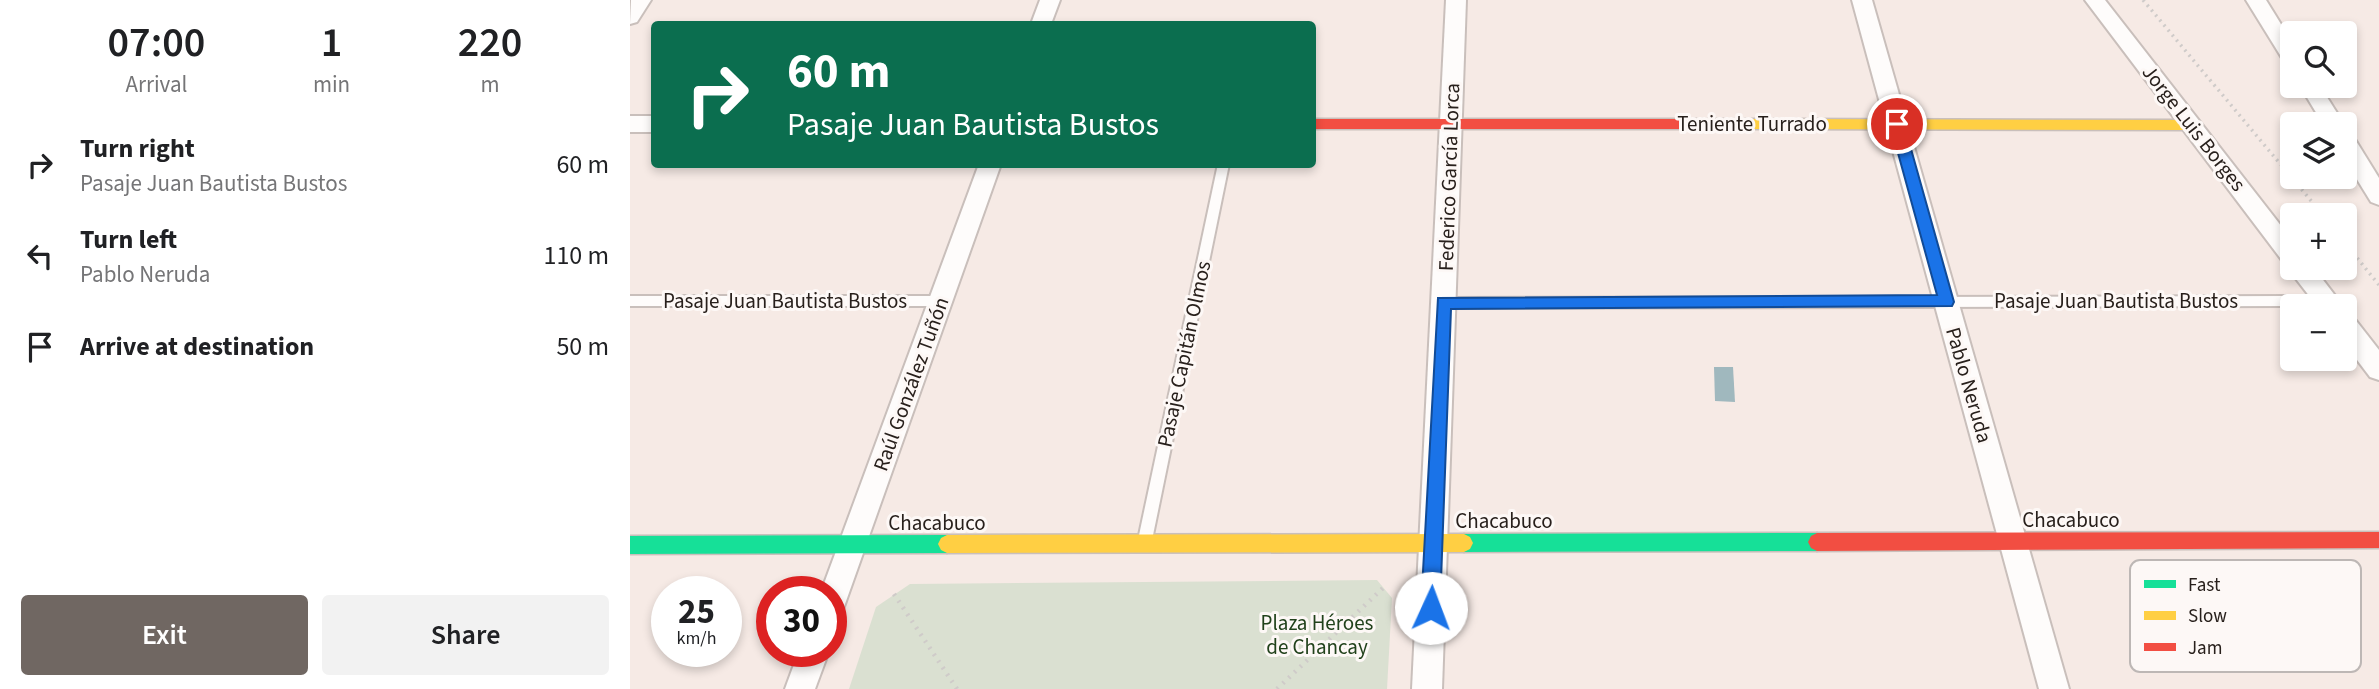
<!DOCTYPE html>
<html lang="en">
<head>
<meta charset="utf-8">
<style>
	body { margin:0; font-family:"Source Sans 3",sans-serif; background:#f2f2f2; color:#202124; height:100vh; display:flex; flex-direction:column; font-size:26px; white-space:nowrap }
	* { box-sizing:border-box; margin:0 }
	p { font-size:23px; color:#757577 }
	.icon { flex:none; width:38px; height:38px; fill:none; stroke:currentColor; stroke-width:2; stroke-linecap:round; stroke-linejoin:round }
	.map { position:relative; flex:1; overflow:hidden }
	.side { display:flex; flex-direction:column; background:#fff; width:630px }
	.side>* { flex:none }
	.top-card { position:absolute; left:21px; top:21px; width:665px; height:147px; border-radius:7px; box-shadow:0 4px 10px #0003; background:#0b6e4f; color:#fff; overflow:hidden }
	.fabs { position:absolute; left:1650px; top:21px; display:grid; gap:14px }
	.fabs a { display:grid; place-items:center; width:77px; height:77px; border-radius:7px; background:#fff; box-shadow:0 4px 10px #0003; font-size:35px }
	.speed { position:absolute; left:21px; top:576px; display:flex; gap:14px; font-size:35px; font-weight:700; text-align:center }
	.speed>* { display:grid; place-content:center; width:91px; height:91px; border-radius:50%; background:#fff; box-shadow:0 4px 10px #0003; line-height:1 }
	.speed small { font-size:18px; font-weight:400 }
	.speed .limit { border:10px solid #d22; background:#fff; color:#111 }
	.pin { position:absolute; display:grid; place-items:center; width:60px; height:60px; color:#fff; margin:-30px; border:4px solid #fff; border-radius:50%; box-shadow:0 2px 7px #0007 }
	.me { position:absolute; width:77px; margin:-38px; rotate:2deg; stroke-linejoin:round; filter:drop-shadow(0 0 5px #0008) }
	.turn { display:flex; align-items:center; gap:24px; height:147px; padding:0 21px; font-size:32px }
	.turn .icon { width:91px; height:91px; stroke-width:2.5 }
	.turn b { display:block; font-size:49px; line-height:60px }
	.eta { display:flex; justify-content:space-evenly; align-items:center; height:119px; text-align:center }
	.eta b { font-size:42px; font-weight:600; line-height:49px }
	.action { display:flex; gap:14px; margin-top:auto; padding:14px 21px }
	.action a { flex:1; height:80px; border-radius:7px; background:#706762; color:#fff; font-size:28px; font-weight:600; line-height:80px; text-align:center }
	.action a+a { background:#f2f2f2; color:#202124 }
	ul { padding:0; list-style:none }
	li { display:flex; align-items:center; gap:21px; height:91px; padding:0 21px }
	li div { flex:1 }
	li b { display:block; font-size:26px }
	li em { font-style:normal }
	main { display:flex; flex:1; min-height:0 }
	.map>svg:first-child { display:block }
	.green { fill:#dae0d1 }
	.water { fill:#a0b8be }
	.lines { fill:none; stroke-linecap:round; stroke-linejoin:round }
	.lane-casing { stroke:#c9bfbb; stroke-width:4 }
	.street-casing { stroke:#c9bfbb; stroke-width:4 }
	.fast-casing { stroke:#c9bfbb; stroke-width:3 }
	.slow-casing { stroke:#c9bfbb; stroke-width:3 }
	.jam-casing { stroke:#c9bfbb; stroke-width:3 }
	.path-far1 { stroke:#cfcbc9; stroke-width:3.5; stroke-dasharray:2 4.5; stroke-linecap:butt }
	.path { stroke:#cfcbc9; stroke-width:4.5; stroke-dasharray:2 6; stroke-linecap:butt }
	.lane { fill:#fefcfb; fill-rule:evenodd }
	.street { fill:#fefcfb; fill-rule:evenodd }
	.fast { fill:#16e098; fill-rule:evenodd }
	.slow { fill:#ffcf43; fill-rule:evenodd }
	.jam { fill:#f24e42; fill-rule:evenodd }
	.route { fill:#1a73e8; stroke:#114b97; stroke-width:2 }
	.labels { text-anchor:middle; dominant-baseline:central; stroke-width:6; stroke-linejoin:round; paint-order:stroke }
	.street-label { font-size:21px; fill:#28201c; stroke:#fdf8f6 }
	.park-label { font-size:21px; fill:#21421b; stroke:#fdf8f6 }
	.key { fill:#fdf8f6; stroke:#bdb7b5; stroke-width:2 }
	.key-label { font-size:19px; fill:#28201c }
</style>
</head>
<body>
<main>
<section class="side">
<div class="eta">
<div><b>07:00</b><p>Arrival</p></div>
<div><b>1</b><p>min</p></div>
<div><b>220</b><p>m</p></div>
</div>
<ul>
<li><svg class="icon" aria-label="right" viewBox="0 0 24 24"><path d="M7 20v-9h11M14 6l5 5-5 5"/></svg><div><b>Turn right</b><p>Pasaje Juan Bautista Bustos</p></div><em>60 m</em></li>
<li><svg class="icon" aria-label="left" viewBox="0 0 24 24"><path d="M17 20v-9H6M10 6l-5 5 5 5"/></svg><div><b>Turn left</b><p>Pablo Neruda</p></div><em>110 m</em></li>
<li><svg class="icon" aria-label="arrive" viewBox="0 0 24 24"><path d="M6 21V4h12l-3 4 3 4H6"/></svg><div><b>Arrive at destination</b></div><em>50 m</em></li>
</ul>
<div class="action"><a>Exit</a><a>Share</a></div>
</section>
<div class="map">
<svg width="1749" height="689" viewBox="0 0 1749 689">
	<rect width="100%" height="100%" fill="#f6eae5"/>
	<path class="green" d="M747 580 762 598 757 689H219L246 607 280 584Z"/>
	<path class="water" d="M1084 367H1103L1105 402 1085 401Z"/>
	<g class="lines">
		<defs>
			<g id="lane">
				<path d="M588 164H599L522 540 520 545 515 547 510 545 508 540Z"/>
				<path d="M0 296H311L315 297 317 301 315 305 311 306H0Z"/>
				<path d="M1697 296 1701 297 1703 301 1701 305 1697 306 813 308 809 307 807 303 809 299 813 298Z"/>
			</g>
			<g id="street">
				<path d="M1 0H21L7 22 0 24Z"/>
				<path d="M410 0H430L421 24H401Z"/>
				<path d="M816 0H836L812 689H782Z"/>
				<path d="M1222 0H1242L1439 689H1409Z"/>
				<path d="M1455 0H1475L1662 240V268H1684L1713 306H1687L1663 275 1661 265 1654 263Z"/>
				<path d="M1616 0H1636L1662 42V65L1655 63Z"/>
				<path d="M1670 86H1690L1714 124H1693Z"/>
				<rect x="0" y="116" width="24" height="16"/>
				<path d="M1715 134 1723 136 1749 178V205L1741 202 1715 160Z"/>
				<path d="M349 164H371L215 604 211 614 201 618V592H191Z"/>
				<path d="M1715 315 1724 318 1749 350V380L1740 377 1715 344Z"/>
				<path d="M169 651H199L185 689H155Z"/>
			</g>
			<g id="fast">
				<path d="M1187 533 1193 536 1196 542 1193 548 1187 551 834 552 828 549 825 543 828 537 834 534Z"/>
				<path d="M317 535 323 538 326 544 323 550 317 553 0 554V536Z"/>
			</g>
			<g id="slow">
				<path d="M1108 119 1561 120 1568 125 1561 130 1108 129 1101 124Z"/>
				<path d="M834 534 840 537 843 543 840 549 834 552 317 553 311 550 308 544 311 538 317 535Z"/>
			</g>
			<g id="jam">
				<path d="M682 119H1108L1115 124 1108 129H682Z"/>
				<path d="M1749 532V548L1187 551 1181 548 1178 542 1181 536 1187 533Z"/>
			</g>
		</defs>
		<use href="#lane" class="lane-casing"/>
		<use href="#street" class="street-casing"/>
		<use href="#fast" class="fast-casing"/>
		<use href="#slow" class="slow-casing"/>
		<use href="#jam" class="jam-casing"/>
		<g class="path-far1">
			<path d="M1513 0 1693 215"/>
			<path d="M1715 243 1749 285"/>
		</g>
		<g class="path">
			<path d="M264 594 327 689"/>
			<path d="M647 689 754 587"/>
		</g>
		<use href="#lane" class="lane"/>
		<use href="#street" class="street"/>
		<use href="#fast" class="fast"/>
		<use href="#slow" class="slow"/>
		<use href="#jam" class="jam"/>
	</g>
	<path class="route" d="M1267 119 1274 124 1324 302 1322 306 821 309 810 608 807 615 801 617 794 615 791 608 808 298 1307 295 1260 124Z"/>
	<g class="labels">
		<g class="street-label">
			<text x="1122" y="124">Teniente Turrado</text>
			<text transform="translate(1564 128) rotate(52)">Jorge Luis Borges</text>
			<text transform="translate(819 177) rotate(-88)">Federico García Lorca</text>
			<text x="155" y="301">Pasaje Juan Bautista Bustos</text>
			<text x="1486" y="301">Pasaje Juan Bautista Bustos</text>
			<text transform="translate(554 354) rotate(-78)">Pasaje Capitán Olmos</text>
			<text transform="translate(281 384) rotate(-70)">Raúl González Tuñón</text>
			<text transform="translate(1339 385) rotate(74)">Pablo Neruda</text>
			<text x="1441" y="520">Chacabuco</text>
			<text x="874" y="521">Chacabuco</text>
			<text x="307" y="523">Chacabuco</text>
		</g>
		<g class="park-label">
			<text x="687" y="623">Plaza Héroes<tspan x="687" dy="24">de Chancay</tspan></text>
		</g>
	</g>
	<rect x="1500" y="560" width="231" height="112" rx="10" class="key"/>
	<rect x="1514" y="580" width="32" height="8" fill="#16e098"/>
	<rect x="1514" y="611" width="32" height="9" fill="#ffcf43"/>
	<rect x="1514" y="643" width="32" height="8" fill="#f24e42"/>
	<g class="key-label">
		<text x="1558" y="591">Fast</text>
		<text x="1558" y="622">Slow</text>
		<text x="1558" y="654">Jam</text>
	</g>
</svg>
<div class="fabs">
<a><svg class="icon" aria-label="search" viewBox="0 0 24 24"><circle cx="10" cy="10" r="6"/><path d="M15 15l6 6"/></svg></a>
<a><svg class="icon" aria-label="layers" viewBox="0 0 24 24"><path d="M12 4l9 5-9 5-9-5zM3 14l9 5 9-5"/></svg></a>
<a>+</a>
<a>−</a>
</div>
<div class="speed"><div>25<small>km/h</small></div><div class="limit">30</div></div>
<div class="pin" style="left:1267px;top:124px;background:#d93025"><svg class="icon" aria-label="arrive" viewBox="0 0 24 24"><path d="M6 21V4h12l-3 4 3 4H6"/></svg></div>
<svg class="me" style="left:801px;top:608px" viewBox="-20 -20 40 40"><circle r="19" fill="#fff"/><path d="M0-13L10 11 0 6-10 11z" fill="#1a73e8"/></svg>
<div class="top-card">
<div class="turn"><svg class="icon" aria-label="right" viewBox="0 0 24 24"><path d="M7 20v-9h11M14 6l5 5-5 5"/></svg><div><b>60 m</b>Pasaje Juan Bautista Bustos</div></div>
</div>
</div>
</main>
</body>
</html>
